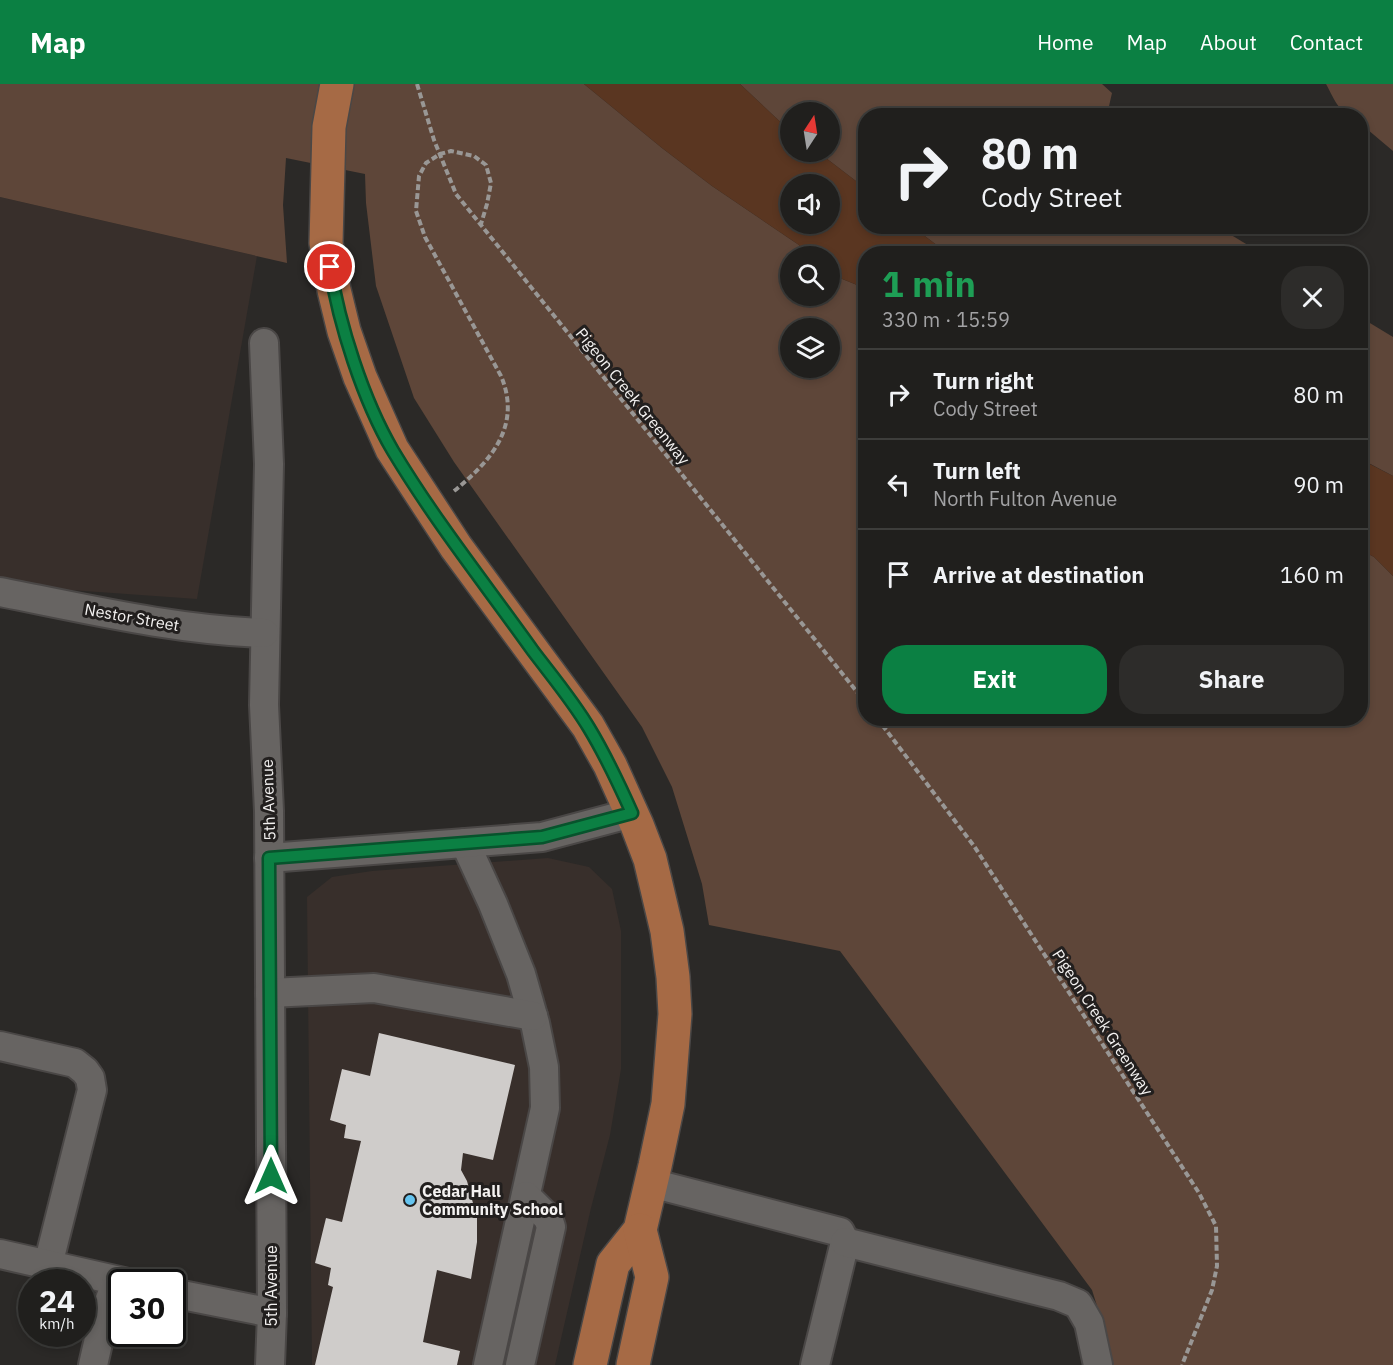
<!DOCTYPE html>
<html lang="en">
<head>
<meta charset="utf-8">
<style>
	body { margin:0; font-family:"IBM Plex Sans",sans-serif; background:#2d2c2a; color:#f1f3f6; height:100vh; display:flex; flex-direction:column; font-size:22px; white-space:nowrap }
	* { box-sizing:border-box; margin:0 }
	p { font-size:20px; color:#a2a2a4 }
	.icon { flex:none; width:33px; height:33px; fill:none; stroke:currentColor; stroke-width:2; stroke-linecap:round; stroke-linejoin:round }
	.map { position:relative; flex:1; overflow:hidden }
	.details { position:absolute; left:858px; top:162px; width:510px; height:480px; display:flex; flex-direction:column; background:#201f1d; border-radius:24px; box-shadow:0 3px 9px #0003,0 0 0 2px #3d3d3b }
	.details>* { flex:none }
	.guide { position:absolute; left:858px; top:24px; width:510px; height:126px; border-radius:24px; box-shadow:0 3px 9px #0003,0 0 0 2px #3d3d3b; background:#201f1d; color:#f1f3f6; overflow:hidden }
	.needle { width:39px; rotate:12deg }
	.buttons { position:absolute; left:780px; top:18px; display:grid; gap:12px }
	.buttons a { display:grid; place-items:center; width:60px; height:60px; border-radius:50%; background:#201f1d; box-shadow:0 3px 9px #0003,0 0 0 2px #3d3d3b; font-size:30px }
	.speed { position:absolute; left:18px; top:1185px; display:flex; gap:12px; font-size:30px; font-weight:700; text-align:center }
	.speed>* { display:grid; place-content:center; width:78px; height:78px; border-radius:50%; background:#201f1d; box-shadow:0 3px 9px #0003,0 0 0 2px #3d3d3b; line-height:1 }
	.speed small { font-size:15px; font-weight:400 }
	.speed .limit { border:3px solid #111; border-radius:9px; background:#fff; color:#111 }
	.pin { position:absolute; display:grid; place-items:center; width:51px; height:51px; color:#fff; margin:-26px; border:3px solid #fff; border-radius:50%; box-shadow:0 2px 6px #0007 }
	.me { position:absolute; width:66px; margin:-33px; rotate:0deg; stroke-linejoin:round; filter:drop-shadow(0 0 4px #0008) }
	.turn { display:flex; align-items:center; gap:21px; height:126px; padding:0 24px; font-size:27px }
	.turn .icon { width:78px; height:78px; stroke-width:2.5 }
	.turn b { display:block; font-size:42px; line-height:51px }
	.round { display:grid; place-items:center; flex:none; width:63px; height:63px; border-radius:24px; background:#2d2c2a }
	.summary { display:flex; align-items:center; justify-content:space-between; height:102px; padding:0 24px }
	h1 { font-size:36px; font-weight:700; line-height:45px; color:#1e9e55 }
	.cta { display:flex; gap:12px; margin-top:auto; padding:12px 24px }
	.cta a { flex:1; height:69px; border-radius:24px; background:#0b8043; color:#fff; font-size:24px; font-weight:700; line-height:69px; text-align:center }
	.cta a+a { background:#2d2c2a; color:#f1f3f6 }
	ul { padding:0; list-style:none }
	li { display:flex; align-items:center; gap:18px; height:90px; padding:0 24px; border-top:2px solid #3d3d3b }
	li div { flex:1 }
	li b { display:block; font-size:22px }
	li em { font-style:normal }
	header { display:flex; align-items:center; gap:36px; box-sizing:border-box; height:84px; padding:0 30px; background:#0b8043; color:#fff }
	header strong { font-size:28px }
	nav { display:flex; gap:33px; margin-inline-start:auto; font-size:21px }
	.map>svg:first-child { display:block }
	.built { fill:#382f2b }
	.green { fill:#5e4639; fill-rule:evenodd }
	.water { fill:#5a3621; fill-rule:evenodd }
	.building { fill:#cfccca }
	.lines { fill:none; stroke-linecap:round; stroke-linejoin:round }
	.minor-casing { stroke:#4a4746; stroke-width:32 }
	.major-casing { stroke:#4a4746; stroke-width:36 }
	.path { stroke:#999795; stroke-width:4; stroke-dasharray:6 3; stroke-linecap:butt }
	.minor { stroke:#676462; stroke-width:28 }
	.major { stroke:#a66a45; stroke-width:33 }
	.route-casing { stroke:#07532c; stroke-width:15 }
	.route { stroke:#0b8043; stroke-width:10 }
	.poi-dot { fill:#66c4ef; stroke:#221f1e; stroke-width:2 }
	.labels { text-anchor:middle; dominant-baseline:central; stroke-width:6; stroke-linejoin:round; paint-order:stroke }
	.street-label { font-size:16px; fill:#f4f2f1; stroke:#221f1e }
	.poi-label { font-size:16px; font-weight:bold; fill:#f4f2f1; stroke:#221f1e; text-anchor:start }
</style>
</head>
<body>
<header>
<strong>Map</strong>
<nav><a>Home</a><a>Map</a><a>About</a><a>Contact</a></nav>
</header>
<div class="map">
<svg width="1393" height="1281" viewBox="0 0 1393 1281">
	<rect width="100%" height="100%" fill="#2b2927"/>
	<g class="built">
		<path d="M0 113 257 172 197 515 0 501Z"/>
		<path d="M548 774 589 783 612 805 621 847V985L610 1051 591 1124 555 1281H312L307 813 332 793 372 787Z"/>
	</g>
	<g class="green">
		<path d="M0 0H584L662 64 712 102 799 161 808 172H790V212H830V190L862 203 865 207 866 634H1360L1361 466 1374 473 1393 492V1281H1111L1108 1257 1092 1206 840 867 709 841 702 800 672 703 642 643 454 378 414 314 376 202 366 119 365 90 286 74 283 121 287 179 0 113ZM790 244H830V284H790Z"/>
		<path d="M740 0H1102L1112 9 1107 31 866 32 865 104 818 68H830V28H790V47Z"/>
		<path d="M1326 0H1393V67L1361 40 1360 32C1339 32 1335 16 1326 0Z"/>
		<path d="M913 143H1218L1261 169H947Z"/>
		<path d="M1360 233 1393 253V392L1361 375Z"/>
	</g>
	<g class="water">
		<path d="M584 0H740L790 47V68H818L865 104 866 142 913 143 947 169 866 170 865 207 862 203 830 190V172H808L799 161 712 102 662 64ZM790 100H830V140H790Z"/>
		<path d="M1360 375 1393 392V492L1374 473 1361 466Z"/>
	</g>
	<path class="building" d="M379 949 515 981 493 1076 463 1069 461 1086 467 1097 477 1134V1158L471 1195 437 1186 423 1258 460 1267 457 1281H315L333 1203 328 1201 331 1184 315 1179 326 1134 342 1138 361 1057 344 1054 346 1041 330 1036 342 985 370 992Z"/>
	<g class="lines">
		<defs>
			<g id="minor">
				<path d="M264 259 269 380 264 621 269 727 272 1229 270 1281"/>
				<path d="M0 508C87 525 175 546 264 549"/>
				<path d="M465 759 493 820 521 890 535 939 544 983 545 1024 488 1281"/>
				<path d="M269 774 542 753 632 729"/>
				<path d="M270 909 374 904 533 932"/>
				<path d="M0 962 75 979 85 987 90 994 92 1006 48 1181"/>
				<path d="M651 1099 840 1148 845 1158 815 1281"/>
				<path d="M845 1158 1059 1212 1078 1220 1089 1239 1098 1281"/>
				<path d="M0 1170 124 1198"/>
				<path d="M172 1209 272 1229"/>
				<path d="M93 1281 105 1228 117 1197"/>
				<path d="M520 1281 551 1143 548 1134 526 1112"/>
			</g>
			<g id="major">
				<path d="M337 0 329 43 326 159 334 206 344 247 360 293 392 365 456 463 588 642 610 681 637 741 650 775 667 847 673 893 675 930 668 1020 655 1082 640 1146 613 1180 590 1281"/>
				<path d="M633 1281 652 1193 640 1146"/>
			</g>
		</defs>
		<use href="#minor" class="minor-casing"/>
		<use href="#major" class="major-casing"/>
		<g class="path">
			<path d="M417 0 434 56 456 110 866 619"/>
			<path d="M454 407C491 377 522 342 501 292L425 153 416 127 419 92 426 79 440 70 451 67 474 72 486 81 491 99 487 120 481 140"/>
			<path d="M877 634 974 762 1199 1109 1216 1142 1217 1182 1212 1206 1182 1281"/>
		</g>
		<use href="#minor" class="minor"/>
		<use href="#major" class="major"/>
	</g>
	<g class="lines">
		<defs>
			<path id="route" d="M271 1092 269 774 542 753 632 729C619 700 606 672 589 644 573 617 552 592 533 567 486 501 435 437 393 367 363 316 339 240 330 183"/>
		</defs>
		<use href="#route" class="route-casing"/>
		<use href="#route" class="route"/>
	</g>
	<circle class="poi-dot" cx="410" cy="1116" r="6"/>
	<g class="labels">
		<g class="street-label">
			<text transform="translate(633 312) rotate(51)">Pigeon Creek Greenway</text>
			<text transform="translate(132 533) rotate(10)">Nestor Street</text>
			<text transform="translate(268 716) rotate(-92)">5th Avenue</text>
			<text transform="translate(1103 938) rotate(57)">Pigeon Creek Greenway</text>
			<text transform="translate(271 1202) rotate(-90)">5th Avenue</text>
		</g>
		<g class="poi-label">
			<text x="422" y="1107">Cedar Hall<tspan x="422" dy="18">Community School</tspan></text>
		</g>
	</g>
</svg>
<div class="buttons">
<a><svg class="needle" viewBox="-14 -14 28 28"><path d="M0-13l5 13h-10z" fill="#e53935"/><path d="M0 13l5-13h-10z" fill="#a2a2a4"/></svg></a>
<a><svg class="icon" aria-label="sound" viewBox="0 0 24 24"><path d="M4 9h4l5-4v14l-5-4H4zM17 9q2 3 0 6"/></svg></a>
<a><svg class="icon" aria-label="search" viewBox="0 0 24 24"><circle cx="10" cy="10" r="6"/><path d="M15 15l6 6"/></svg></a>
<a><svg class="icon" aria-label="layers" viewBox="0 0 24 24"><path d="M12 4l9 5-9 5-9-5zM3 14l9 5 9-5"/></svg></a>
</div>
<div class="speed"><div>24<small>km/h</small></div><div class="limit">30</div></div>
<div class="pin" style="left:330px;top:183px;background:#d93025"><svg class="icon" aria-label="arrive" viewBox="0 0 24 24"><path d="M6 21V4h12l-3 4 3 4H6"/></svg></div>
<svg class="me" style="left:271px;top:1092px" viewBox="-20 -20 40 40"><path d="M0-17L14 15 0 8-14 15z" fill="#0b8043" stroke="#fff" stroke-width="4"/></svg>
<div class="guide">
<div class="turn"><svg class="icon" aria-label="right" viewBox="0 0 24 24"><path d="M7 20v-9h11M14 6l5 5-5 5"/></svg><div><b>80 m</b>Cody Street</div></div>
</div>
<section class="details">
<div class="summary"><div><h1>1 min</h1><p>330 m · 15:59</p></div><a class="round"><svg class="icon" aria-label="close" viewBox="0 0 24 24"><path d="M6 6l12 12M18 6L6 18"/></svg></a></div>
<ul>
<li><svg class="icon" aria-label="right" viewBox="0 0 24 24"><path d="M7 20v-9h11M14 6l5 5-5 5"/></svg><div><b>Turn right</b><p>Cody Street</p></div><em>80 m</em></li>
<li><svg class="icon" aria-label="left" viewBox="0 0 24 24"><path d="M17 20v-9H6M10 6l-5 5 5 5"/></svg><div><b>Turn left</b><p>North Fulton Avenue</p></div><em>90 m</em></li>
<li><svg class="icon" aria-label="arrive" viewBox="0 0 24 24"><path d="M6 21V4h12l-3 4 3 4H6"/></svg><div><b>Arrive at destination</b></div><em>160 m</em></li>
</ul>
<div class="cta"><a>Exit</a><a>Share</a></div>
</section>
</div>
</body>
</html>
